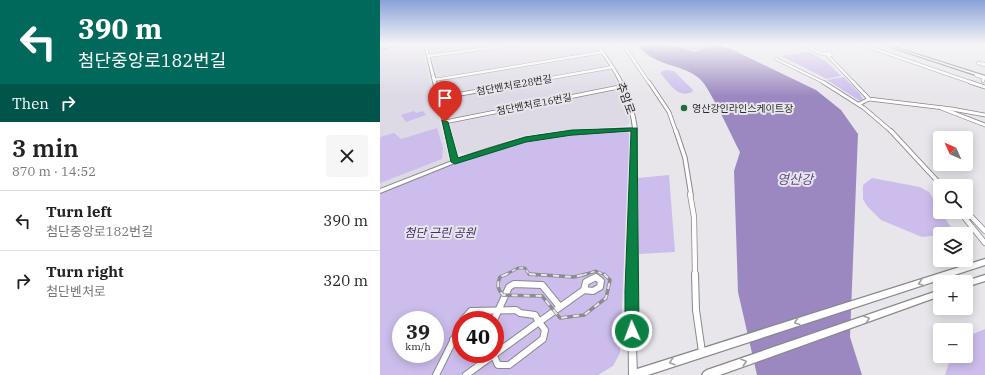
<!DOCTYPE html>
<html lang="en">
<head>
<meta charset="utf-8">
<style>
	body { margin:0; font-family:"IBM Plex Serif","Noto Sans KR",serif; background:#f6f6f6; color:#222; height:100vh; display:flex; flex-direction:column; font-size:15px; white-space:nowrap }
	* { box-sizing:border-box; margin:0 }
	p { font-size:13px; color:#767676 }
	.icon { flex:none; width:22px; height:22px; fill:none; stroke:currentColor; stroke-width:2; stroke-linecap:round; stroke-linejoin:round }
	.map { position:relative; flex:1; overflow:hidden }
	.side { display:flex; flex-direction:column; background:#fff; width:380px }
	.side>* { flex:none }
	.top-card { background:#00695c; color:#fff; overflow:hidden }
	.needle { width:26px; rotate:315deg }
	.controls { position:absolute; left:553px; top:131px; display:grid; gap:8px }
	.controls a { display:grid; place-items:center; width:40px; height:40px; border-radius:4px; background:#fff; box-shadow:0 2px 10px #0003; font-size:20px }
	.speed { position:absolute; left:12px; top:311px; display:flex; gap:8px; font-size:20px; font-weight:700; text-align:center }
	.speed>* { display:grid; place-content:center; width:52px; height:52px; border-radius:50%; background:#fff; box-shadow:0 2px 10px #0003; line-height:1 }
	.speed small { font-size:10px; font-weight:400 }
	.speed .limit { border:6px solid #d22; background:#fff; color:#111 }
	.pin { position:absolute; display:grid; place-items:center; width:34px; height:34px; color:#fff; margin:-41px -17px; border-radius:50% 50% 50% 0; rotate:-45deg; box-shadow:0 0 4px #0007 }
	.pin .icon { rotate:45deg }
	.me { position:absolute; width:44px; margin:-22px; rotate:358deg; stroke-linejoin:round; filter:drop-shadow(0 0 3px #0008) }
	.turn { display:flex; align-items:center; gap:14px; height:84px; padding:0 12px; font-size:18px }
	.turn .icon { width:52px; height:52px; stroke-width:2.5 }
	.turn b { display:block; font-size:28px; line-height:34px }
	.then { display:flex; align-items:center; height:38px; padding:0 12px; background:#0003; gap:8px; font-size:15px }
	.round { display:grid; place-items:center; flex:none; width:42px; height:42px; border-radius:4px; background:#f6f6f6 }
	.head { display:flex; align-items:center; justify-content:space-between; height:68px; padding:0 12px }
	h1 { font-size:24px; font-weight:600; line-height:30px }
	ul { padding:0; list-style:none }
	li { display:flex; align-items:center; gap:12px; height:60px; padding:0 12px; border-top:1px solid #e0e0e0 }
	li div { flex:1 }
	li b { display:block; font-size:15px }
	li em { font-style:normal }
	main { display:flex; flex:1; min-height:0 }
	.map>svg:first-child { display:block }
	.built { fill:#dddae6 }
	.green { fill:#ccbdec; fill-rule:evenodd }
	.water { fill:#9b88c0 }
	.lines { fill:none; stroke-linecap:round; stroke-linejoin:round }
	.minor-far4-casing { stroke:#88878b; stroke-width:3.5 }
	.minor-far3-casing { stroke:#88878b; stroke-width:4.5 }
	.minor-far2-casing { stroke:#88878b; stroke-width:5.5 }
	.minor-far1-casing { stroke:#88878b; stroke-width:6 }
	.minor-casing { stroke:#88878b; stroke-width:8 }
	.tertiary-casing { stroke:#88878b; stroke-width:2 }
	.secondary-casing { stroke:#88878b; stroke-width:2.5 }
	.minor-far4 { stroke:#fff; stroke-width:2.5 }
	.minor-far3 { stroke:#fff; stroke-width:3 }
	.minor-far2 { stroke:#fff; stroke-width:3.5 }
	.minor-far1 { stroke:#fff; stroke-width:4.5 }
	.minor { stroke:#fff; stroke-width:6 }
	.tertiary { fill:#fff; fill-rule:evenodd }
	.secondary { fill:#fff; fill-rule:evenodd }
	.rail-far1-casing { stroke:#8c8b8f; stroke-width:3 }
	.rail-casing { stroke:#8c8b8f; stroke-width:3.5 }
	.rail-far1 { stroke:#e8e6eb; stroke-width:1.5; stroke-dasharray:4; stroke-linecap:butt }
	.rail { stroke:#e8e6eb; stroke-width:2; stroke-dasharray:6; stroke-linecap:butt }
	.oneway { stroke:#a0a0a1 }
	.route { fill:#0b8043; stroke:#07532c }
	.poi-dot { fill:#256b38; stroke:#e8e6eb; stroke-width:1.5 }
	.labels { text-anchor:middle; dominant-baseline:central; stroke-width:4; stroke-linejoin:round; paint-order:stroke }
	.far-street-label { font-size:10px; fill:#2c2c2e; stroke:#e8e6eb }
	.far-poi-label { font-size:10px; fill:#2c2c2e; stroke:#e8e6eb; text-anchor:start }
	.street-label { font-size:12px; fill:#2c2c2e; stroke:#e8e6eb }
	.park-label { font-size:12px; font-style:italic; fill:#482c71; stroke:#e8e6eb }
	.water-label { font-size:13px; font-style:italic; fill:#62478e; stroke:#e8e6eb }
</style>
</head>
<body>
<main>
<section class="side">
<div class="top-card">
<div class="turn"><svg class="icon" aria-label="left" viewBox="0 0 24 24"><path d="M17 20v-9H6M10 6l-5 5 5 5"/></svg><div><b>390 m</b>첨단중앙로182번길</div></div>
<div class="then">Then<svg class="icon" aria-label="right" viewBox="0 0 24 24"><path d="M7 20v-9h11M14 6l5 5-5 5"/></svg></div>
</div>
<div class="head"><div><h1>3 min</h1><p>870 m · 14:52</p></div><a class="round"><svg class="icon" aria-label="close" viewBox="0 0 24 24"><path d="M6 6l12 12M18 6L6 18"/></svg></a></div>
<ul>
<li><svg class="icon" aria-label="left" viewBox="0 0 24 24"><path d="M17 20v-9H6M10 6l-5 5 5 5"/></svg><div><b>Turn left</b><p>첨단중앙로182번길</p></div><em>390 m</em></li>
<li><svg class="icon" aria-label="right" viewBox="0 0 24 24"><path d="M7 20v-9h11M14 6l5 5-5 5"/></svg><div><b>Turn right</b><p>첨단벤처로</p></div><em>320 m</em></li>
</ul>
</section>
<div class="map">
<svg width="605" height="375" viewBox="0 0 605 375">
	<rect width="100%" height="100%" fill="#e8e6eb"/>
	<g class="built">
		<path d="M29 44H41L69 161 0 188V49Z"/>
		<path d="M49 44H133L54 55 52 54Z"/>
		<path d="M145 44H214L219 51 59 77H57L52 58Z"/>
		<path d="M217 54 220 55 227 66 66 95H63L59 81Z"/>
		<path d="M227 69H230L238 85 76 118 68 117 64 99 67 98Z"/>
		<path d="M240 88 242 90 248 108 249 123 246 126 174 131 143 136 85 154 78 153 70 124 72 123Z"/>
	</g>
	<g class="green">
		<path d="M287 44H324L327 47C314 55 304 46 290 47L293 45Z"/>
		<path d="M430 52 448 63 461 76 447 79 401 56Z"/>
		<path d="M286 70 294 71 313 90 312 92C298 99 289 83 281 74V72Z"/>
		<path d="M464 77 480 94 484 101H480L447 80Z"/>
		<path d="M34 111 36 113 43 111 46 115 26 122 21 115Z"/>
		<path d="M57 128 63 148 62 159 0 183V137L14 133 21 139Z"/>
		<path d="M246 132 249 133V145L240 353 233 366 218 375H0V193C45 176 90 155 137 144 173 135 209 134 246 132ZM21 320H55V354H21ZM81 320H115V354H81Z"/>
		<path d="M289 175 295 252 259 254 258 178Z"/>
		<path d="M492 178 540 187 549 192 572 229 569 234 542 237 501 220 487 206 483 199V185Z"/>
		<path d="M605 329V375H565L571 356H586V337Z"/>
	</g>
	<path class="water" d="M257 44H287L293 46 290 47 297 46 314 52 326 48 324 44H336L351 49 436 90 461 110 478 134 470 337 482 375H377L358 292 354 171 360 152C352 137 330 88 320 79 300 62 275 68 257 44Z"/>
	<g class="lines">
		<defs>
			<g id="minor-far4">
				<path d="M243 44 269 83"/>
				<path d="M422 44 442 54"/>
				<path d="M480 44 593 83"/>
				<path d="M447 53 452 55 442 54Z"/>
				<path d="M449 53V48L453 44"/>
				<path d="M48 56 139 44"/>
				<path d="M448 56 474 83"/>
				<path d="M396 59 445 83"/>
				<path d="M605 64 598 63 605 65"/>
				<path d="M596 75 604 78 603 81"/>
				<path d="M54 80 223 52"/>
				<path d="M143 83 233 67"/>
			</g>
			<g id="minor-far3">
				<path d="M269 82 289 112 296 132"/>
				<path d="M443 82 484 108 512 132"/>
				<path d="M473 82 489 99 479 104"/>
				<path d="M590 82 605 87"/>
				<path d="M58 98 149 82"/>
				<path d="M489 99 572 109 605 115"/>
				<path d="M561 108 605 125"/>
				<path d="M65 122 244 86"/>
			</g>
			<g id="minor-far2">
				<path d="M296 131 305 158 311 195"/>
				<path d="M511 131 562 186"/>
			</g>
			<g id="minor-far1">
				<path d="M310 194 314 217 315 275"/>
				<path d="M586 211 605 231"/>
				<path d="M580 212 605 243"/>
			</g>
			<g id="minor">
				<path d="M315 274 316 310 322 352"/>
				<path d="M216 277 221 281 220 287 213 291 204 290 206 282Z"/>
				<path d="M83 320 91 311 136 310 140 313 155 315 159 322 86 375"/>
				<path d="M114 320 129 287 134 284 162 285 180 307"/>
				<path d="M73 340H81"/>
				<path d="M113 354 118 365H129L163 339 165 330 159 322 204 290"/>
				<path d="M56 375 81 325"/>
			</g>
			<path id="tertiary" d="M44 44H46L77 159C99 151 123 143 147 138 181 131 217 130 253 128 250 105 243 86 231 67 226 59 219 51 216 44H218C239 73 252 93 257 129L254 291 257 375H249L248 291 253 130 187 135 146 140 129 145 92 156 0 193V189L72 161Z"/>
			<g id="secondary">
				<path d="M19 44H22L0 49V47Z"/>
				<path d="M502 44H504L605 76V78Z"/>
				<path d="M605 259V265L268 375H249L251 372 254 370Z"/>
				<path d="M605 275V281L586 287V282H583Z"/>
				<path d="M560 290V296L340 375H322L324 372 327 370Z"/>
			</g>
		</defs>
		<use href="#minor-far4" class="minor-far4-casing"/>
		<use href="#minor-far3" class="minor-far3-casing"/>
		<use href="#minor-far2" class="minor-far2-casing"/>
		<use href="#minor-far1" class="minor-far1-casing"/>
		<use href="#minor" class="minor-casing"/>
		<use href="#tertiary" class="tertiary-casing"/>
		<use href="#secondary" class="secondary-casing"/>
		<use href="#minor-far4" class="minor-far4"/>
		<use href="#minor-far3" class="minor-far3"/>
		<use href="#minor-far2" class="minor-far2"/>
		<use href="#minor-far1" class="minor-far1"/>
		<use href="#minor" class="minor"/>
		<use href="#tertiary" class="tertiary"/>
		<use href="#secondary" class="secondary"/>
		<defs>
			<g id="rail-far1">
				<path d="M125 275 138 268H145L149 274 157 275"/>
				<path d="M203 275 216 271 225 275"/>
			</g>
			<g id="rail">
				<path d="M127 274 120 277C117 284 117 289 123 295L162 296 180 318 204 315 226 298 230 280 224 274"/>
				<path d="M149 274 194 277 207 274"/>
			</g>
		</defs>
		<use href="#rail-far1" class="rail-far1-casing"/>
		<use href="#rail" class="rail-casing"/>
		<use href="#rail-far1" class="rail-far1"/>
		<use href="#rail" class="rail"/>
	</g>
	<defs><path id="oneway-chevron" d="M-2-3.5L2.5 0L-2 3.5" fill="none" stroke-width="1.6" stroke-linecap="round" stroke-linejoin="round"/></defs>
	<g class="oneway">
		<use href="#oneway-chevron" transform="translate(541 283) rotate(162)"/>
		<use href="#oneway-chevron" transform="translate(487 319) rotate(-19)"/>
		<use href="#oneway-chevron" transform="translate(417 322) rotate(162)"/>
		<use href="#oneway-chevron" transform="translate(292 362) rotate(161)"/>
		<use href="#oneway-chevron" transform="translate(364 362) rotate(-19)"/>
	</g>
	<linearGradient id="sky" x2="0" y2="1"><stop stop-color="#89a2d8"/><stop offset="0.46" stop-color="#f5f4f6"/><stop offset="1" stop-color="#f5f4f6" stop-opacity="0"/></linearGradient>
	<rect width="605" height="96" fill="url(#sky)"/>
	<path class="route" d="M62 120 68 122 78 158 145 137 192 130 257 128 259 331 257 336 252 338 247 336 245 331V291L251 131 192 135 146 142 75 164 71 162Z"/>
	<circle class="poi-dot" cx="304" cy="108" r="4"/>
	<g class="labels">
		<g class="far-street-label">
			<text transform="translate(134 85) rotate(-10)">첨단벤처로28번길</text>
			<text transform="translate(154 104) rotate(-11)">첨단벤처로16번길</text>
		</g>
		<g class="far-poi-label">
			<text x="312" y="108">영산강인라인스케이트장</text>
		</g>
		<g class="street-label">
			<text transform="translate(246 98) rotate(70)">추암로</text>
		</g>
		<g class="park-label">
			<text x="60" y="232">첨단 근린 공원</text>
		</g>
		<g class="water-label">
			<text x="415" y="179">영산강</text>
		</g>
	</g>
</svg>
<div class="controls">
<a><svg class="needle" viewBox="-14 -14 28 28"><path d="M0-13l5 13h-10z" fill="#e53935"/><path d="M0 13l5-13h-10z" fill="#767676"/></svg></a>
<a><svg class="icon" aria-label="search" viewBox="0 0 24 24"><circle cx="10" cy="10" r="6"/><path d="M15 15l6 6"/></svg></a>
<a><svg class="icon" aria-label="layers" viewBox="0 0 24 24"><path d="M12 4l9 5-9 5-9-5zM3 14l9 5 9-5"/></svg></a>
<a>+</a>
<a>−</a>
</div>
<div class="speed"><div>39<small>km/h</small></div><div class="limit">40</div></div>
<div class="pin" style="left:65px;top:122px;background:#d93025"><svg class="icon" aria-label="arrive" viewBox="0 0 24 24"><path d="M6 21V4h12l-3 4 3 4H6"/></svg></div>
<svg class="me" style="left:252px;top:331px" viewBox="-20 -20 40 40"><circle r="17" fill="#0b8043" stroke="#fff" stroke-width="3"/><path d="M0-11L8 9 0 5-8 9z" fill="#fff"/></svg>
</div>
</main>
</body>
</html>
